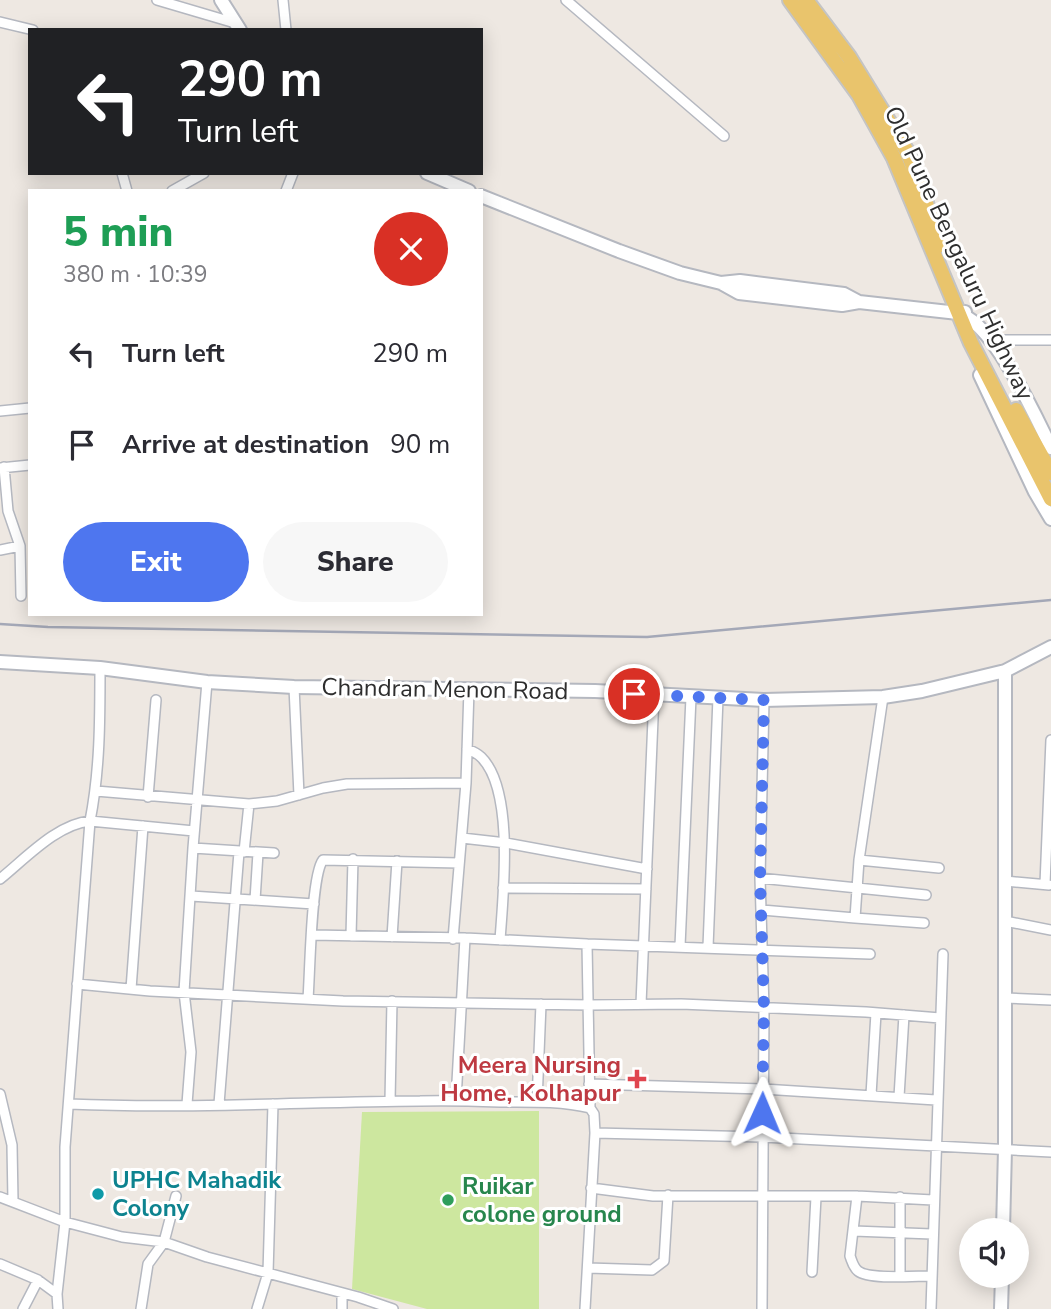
<!DOCTYPE html>
<meta charset="utf-8">
<style>
:root{--surface:#fff;--page:#f7f7f7;--text:#2b2b33;--muted:#7c7c81;--accent:#4e76ef}
body{margin:0;font-family:"Nunito Sans",sans-serif;background:var(--page);color:var(--text);height:100vh;display:flex;flex-direction:column;font-size:26px;white-space:nowrap}
*{box-sizing:border-box;margin:0}
p{font-size:23px;color:var(--muted)}
.icon{flex:none;width:38px;height:38px;fill:none;stroke:currentColor;stroke-width:2;stroke-linecap:round;stroke-linejoin:round}
.map{position:relative;flex:1;overflow:hidden}
.side{position:absolute;left:28px;top:189px;width:455px;height:427px;display:flex;flex-direction:column;background:var(--surface);border-radius:0px;box-shadow:0 4px 18px #0003}
.side>*{flex:none}
.banner{position:absolute;left:28px;top:28px;width:455px;height:147px;border-radius:0px;box-shadow:0 4px 18px #0003;background:#202124;color:#fff;overflow:hidden}
.buttons{position:absolute;left:959px;top:1218px;display:grid;gap:14px}
.buttons a{display:grid;place-items:center;width:70px;height:70px;border-radius:50%;background:var(--surface);box-shadow:0 4px 18px #0003;font-size:35px}
.pin{position:absolute;display:grid;place-items:center;width:60px;height:60px;color:#fff;margin:-30px;border:4px solid #fff;border-radius:50%;box-shadow:0 2px 7px #0007}
.me{position:absolute;width:77px;margin:-38px;rotate:1deg;stroke-linejoin:round;filter:drop-shadow(0 0 5px #0008)}
.turn{display:flex;align-items:center;gap:24px;height:147px;padding:0 35px;font-size:32px}
.turn .icon{width:91px;height:91px;stroke-width:2.5}
.turn b{display:block;font-size:49px;line-height:60px}
.round{display:grid;place-items:center;flex:none;width:74px;height:74px;border-radius:37px;background:var(--page)}
.summary{display:flex;align-items:center;justify-content:space-between;height:119px;padding:0 35px}
h1{font-size:42px;font-weight:800;line-height:52px;color:#1e9e55}
.cta{display:flex;gap:14px;margin-top:auto;padding:14px 35px}
.cta a{flex:1;height:80px;border-radius:42px;background:var(--accent);color:#fff;font-size:28px;font-weight:800;line-height:80px;text-align:center}
.cta a+a{background:var(--page);color:var(--text)}
ul{padding:0;list-style:none}
li{display:flex;align-items:center;gap:21px;height:91px;padding:0 35px}
li div{flex:1}
li b{display:block;font-size:26px}
li em{font-style:normal}
.map>svg:first-child{display:block}
.pitch{fill:#cde79f}
.lines{fill:none;stroke-linecap:round;stroke-linejoin:round}
.street-casing{stroke:#b5b8c0;stroke-width:12}
.secondary-casing{stroke:#b5b8c0;stroke-width:16}
.primary-casing{stroke:#c4c4c4;stroke-width:18}
.street{stroke:#fff;stroke-width:9}
.secondary{stroke:#fff;stroke-width:12}
.primary{stroke:#e9c46c;stroke-width:14}
.rail{stroke:#a4a8b7;stroke-width:2.5}
.route{stroke:#4e76ef;stroke-width:12;stroke-dasharray:0 21.6}
.health-dot{fill:#e0444e;stroke:#fff;stroke-width:2.5}
.culture-dot{fill:#0f9aa8;stroke:#fff;stroke-width:2.5}
.leisure-dot{fill:#2e9e5b;stroke:#fff;stroke-width:2.5}
.labels{text-anchor:middle;stroke-width:6;stroke-linejoin:round;paint-order:stroke}
.street-label{font-size:24px;fill:#2e2e2e;stroke:#fff}
.health-label{font-size:24px;font-weight:bold;fill:#be3a42;stroke:#fff;text-anchor:end}
.culture-label{font-size:24px;font-weight:bold;fill:#0d838f;stroke:#fff;text-anchor:start}
.leisure-label{font-size:24px;font-weight:bold;fill:#27864d;stroke:#fff;text-anchor:start}
</style>
<div class="map">
<svg width="1051" height="1309" viewBox="0 0 1051 1309">
<rect width="100%" height="100%" fill="#eee8e2"/>
<path class="pitch" d="M 539,1111 L 539,1309 L 427,1309 L 352,1289 L 362,1112 Z"/>
<g class="lines">
<defs>
<path id="street" d="M 157,0 L 235,23
M 283,0 L 286,30
M 566,0 L 724,136
M 0,22 L 33,30
M 122,173 L 127,191
M 172,191 L 204,173
M 286,191 L 293,173
M 989,340 L 1051,340
M 0,411 L 30,408
M 4,467 L 8,511 L 20,546 L 21,596
M 0,468 L 30,465
M 0,550 L 20,546
M 294,687 L 299,795
M 467,749 C 472,751 478,754 481,757 C 515,790 503,896 500,940
M 96,791 L 249,804 L 277,801 L 323,788 L 347,784 L 466,783
M 148,797 L 156,700
M 462,838 L 506,843 L 647,869
M 193,848 L 274,853
M 244,852 L 249,804
M 859,860 L 939,868
M 760,878 L 926,895
M 0,879 C 25,859 57,824 90,821 L 194,831
M 1005,881 L 1049,885
M 1045,884 L 1051,740
M 503,888 L 646,889
M 191,896 L 314,904
M 255,900 L 258,853
M 762,910 L 855,918 L 859,860 L 883,697
M 855,918 L 924,923
M 1005,921 L 1051,930
M 313,935 L 465,938 L 587,944
M 351,936 L 353,859
M 392,937 L 397,861
M 453,939 L 466,783 L 469,689
M 680,946 L 691,697
M 708,947 L 718,698
M 77,984 L 150,991 L 343,1001 L 590,1005 L 681,1004 L 866,1012 L 940,1018
M 131,989 L 143,826
M 1005,998 L 1051,1000
M 308,999 C 310,974 311,875 323,860 L 459,863
M 641,1004 L 654,695
M 589,1084 L 763,1089 L 936,1100
M 0,1094 L 12,1145 L 13,1201
M 871,1095 L 876,1013
M 899,1097 L 904,1015
M 456,1100 L 465,938
M 390,1101 L 392,1001
M 537,1102 L 541,1004
M 69,1104 C 186,1109 303,1102 420,1101 C 447,1100 474,1101 500,1102 C 530,1102 561,1101 590,1108 L 594,1114 L 595,1133 L 585,1309
M 187,1104 L 191,1052 L 184,992 L 193,848 L 207,682
M 219,1104 L 239,852
M 590,1108 L 587,944 L 870,954
M 595,1133 L 762,1137 L 1051,1152
M 591,1188 L 653,1196 L 857,1196 L 933,1200
M 857,1196 L 850,1256 C 852,1261 853,1267 858,1271 C 869,1280 915,1276 931,1276
M 0,1197 L 65,1222 L 122,1237 L 164,1242 L 207,1257 L 358,1297 L 393,1309
M 854,1231 L 932,1234
M 0,1264 L 38,1280 L 57,1294
M 588,1268 L 652,1270 L 664,1261 L 668,1195
M 812,1272 L 816,1197
M 900,1276 L 900,1197
M 23,1309 L 38,1280
M 58,1309 L 57,1294 L 65,1222 L 65,1147 L 90,821 C 100,770 100,720 100,668
M 141,1309 L 148,1264 L 164,1242 L 176,1196
M 257,1309 L 268,1273 L 273,1104
M 342,1309 L 342,1293
M 762,1309 L 764,1009 L 760,878 L 764,700
M 931,1309 L 943,954"/>
<path id="secondary" d="M 221,0 L 240,30
M 427,173 L 469,191
M 481,196 L 619,251 L 680,273 L 721,283 L 739,293 L 842,305 L 859,302 L 958,313 L 965,312
M 721,283 L 740,281 L 844,294 L 859,302
M 968,318 C 997,335 1036,416 1051,448
M 980,375 L 1035,492 L 1051,519
M 0,662 L 100,668 L 207,682 L 294,687 L 595,691 L 764,700 L 883,697 L 922,691 L 1005,671 L 1051,647
M 1003,1230 L 1005,1149 L 1005,671
M 1001,1309 L 1002,1276"/>
<path id="primary" d="M 790,0 L 859,95 L 894,158 L 971,343 L 1051,499
M 806,0 L 849,57 L 908,153 L 941,245
M 1016,410 L 1051,473"/>
</defs>
<use href="#street" class="street-casing"/>
<use href="#secondary" class="secondary-casing"/>
<use href="#primary" class="primary-casing"/>
<use href="#street" class="street"/>
<use href="#secondary" class="secondary"/>
<use href="#primary" class="primary"/>
<path class="rail" d="M 0,624 L 48,627 L 647,637 L 1051,600"/>
</g>
<g class="lines">
<path class="route" d="M 634,694 L 764,700 L 760,878 L 764,1009 L 762,1113"/>
</g>
<path class="health-dot" d="M633.5 1068.5h7v7h7v7h-7v7h-7v-7h-7v-7h7z"/>
<circle class="culture-dot" cx="98" cy="1194" r="7"/>
<circle class="leisure-dot" cx="448" cy="1200" r="7"/>
<g class="labels">
<g class="street-label">
<text transform="translate(959 253) rotate(65)" y="8">Old Pune Bengaluru Highway</text>
<text transform="translate(445 689) rotate(1)" y="8">Chandran Menon Road</text>
</g>
<g class="health-label">
<text x="621" y="1073">Meera Nursing<tspan x="621" dy="28">Home, Kolhapur</tspan></text>
</g>
<g class="culture-label">
<text x="112" y="1188">UPHC Mahadik<tspan x="112" dy="28">Colony</tspan></text>
</g>
<g class="leisure-label">
<text x="462" y="1194">Ruikar<tspan x="462" dy="28">colone ground</tspan></text>
</g>
</g>
</svg>
<div class="buttons">
<a><svg class="icon" aria-label="sound" viewBox="0 0 24 24"><path d="M4 9h4l5-4v14l-5-4H4zM17 9q2 3 0 6"/></svg></a>
</div>
<div class="pin" style="left:634px;top:694px;background:#d93025"><svg class="icon" aria-label="arrive" viewBox="0 0 24 24"><path d="M6 21V4h12l-3 4 3 4H6"/></svg></div>
<svg class="me" style="left:762px;top:1113px" viewBox="-20 -20 40 40"><path d="M0-17L14 15 0 8-14 15z" fill="#4e76ef" stroke="#fff" stroke-width="4"/></svg>
<div class="banner">
<div class="turn"><svg class="icon" aria-label="left" viewBox="0 0 24 24"><path d="M17 20v-9H6M10 6l-5 5 5 5"/></svg><div><b>290 m</b>Turn left</div></div>
</div>
<section class="side">
<div class="summary"><div><h1>5 min</h1><p>380 m · 10:39</p></div><a class="round" style="background:#d93025;color:#fff"><svg class="icon" aria-label="close" viewBox="0 0 24 24"><path d="M6 6l12 12M18 6L6 18"/></svg></a></div>
<ul>
<li><svg class="icon" aria-label="left" viewBox="0 0 24 24"><path d="M17 20v-9H6M10 6l-5 5 5 5"/></svg><div><b>Turn left</b></div><em>290 m</em></li>
<li><svg class="icon" aria-label="arrive" viewBox="0 0 24 24"><path d="M6 21V4h12l-3 4 3 4H6"/></svg><div><b>Arrive at destination</b></div><em>90 m</em></li>
</ul>
<div class="cta"><a>Exit</a><a>Share</a></div>
</section>
</div>
